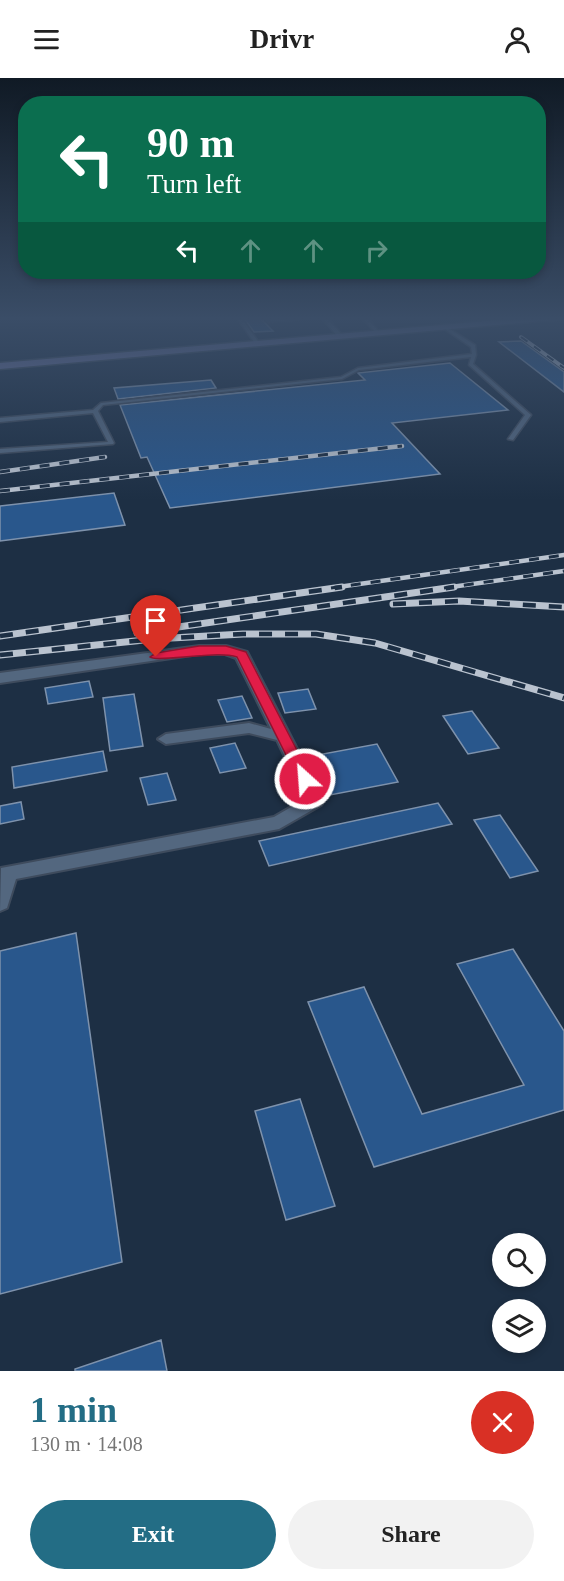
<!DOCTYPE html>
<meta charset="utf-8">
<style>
:root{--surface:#fff;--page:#f2f2f2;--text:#222;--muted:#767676;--accent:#236d85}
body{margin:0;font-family:"Times New Roman",serif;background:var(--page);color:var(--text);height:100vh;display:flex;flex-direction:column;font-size:22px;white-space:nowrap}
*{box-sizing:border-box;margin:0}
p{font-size:20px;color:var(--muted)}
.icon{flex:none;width:33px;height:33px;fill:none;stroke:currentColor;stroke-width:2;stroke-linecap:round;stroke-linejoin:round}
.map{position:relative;height:1293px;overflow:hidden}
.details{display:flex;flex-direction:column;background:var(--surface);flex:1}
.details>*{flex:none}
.hud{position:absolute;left:18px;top:18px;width:528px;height:183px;border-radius:24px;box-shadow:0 3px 9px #0003;background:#0b6e4f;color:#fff;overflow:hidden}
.tools{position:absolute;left:492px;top:1155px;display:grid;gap:12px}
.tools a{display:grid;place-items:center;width:54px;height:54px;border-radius:50%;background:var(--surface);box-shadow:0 3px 9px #0003;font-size:30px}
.pin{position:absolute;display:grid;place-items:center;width:51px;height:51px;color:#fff;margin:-62px -26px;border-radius:50% 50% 50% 0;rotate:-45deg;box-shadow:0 0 6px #0007}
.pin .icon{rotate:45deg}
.me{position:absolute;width:66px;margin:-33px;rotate:334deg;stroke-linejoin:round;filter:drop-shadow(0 0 4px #0008)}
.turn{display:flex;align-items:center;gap:21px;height:126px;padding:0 30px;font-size:27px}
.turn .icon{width:78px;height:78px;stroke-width:2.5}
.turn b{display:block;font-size:42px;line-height:51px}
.lanes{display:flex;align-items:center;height:57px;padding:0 30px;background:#0003;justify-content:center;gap:30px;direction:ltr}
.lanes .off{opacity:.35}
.round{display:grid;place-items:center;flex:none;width:63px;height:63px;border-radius:32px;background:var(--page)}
.headline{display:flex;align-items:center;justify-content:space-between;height:102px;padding:0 30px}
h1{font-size:36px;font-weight:600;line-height:45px;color:var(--accent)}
.button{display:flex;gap:12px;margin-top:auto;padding:12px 30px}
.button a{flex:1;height:69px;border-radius:36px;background:var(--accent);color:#fff;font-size:24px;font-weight:600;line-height:69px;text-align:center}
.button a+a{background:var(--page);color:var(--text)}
header{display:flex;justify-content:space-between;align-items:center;height:78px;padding:0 30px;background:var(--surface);font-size:27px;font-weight:600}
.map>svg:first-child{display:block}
.building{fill:#29578c;stroke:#7e92ac;stroke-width:1.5}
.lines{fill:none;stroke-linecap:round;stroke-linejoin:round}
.lane-casing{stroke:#3e4b5d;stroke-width:3}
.street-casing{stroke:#3e4b5d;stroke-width:4}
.secondary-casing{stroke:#3e4b5d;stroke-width:3}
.lane{fill:#53677f;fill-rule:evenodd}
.street{fill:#53677f;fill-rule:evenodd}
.secondary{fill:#6f74a2;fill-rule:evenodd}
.rail-far2-casing{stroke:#bac3cf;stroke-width:4}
.rail-far1-casing{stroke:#bac3cf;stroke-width:4.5}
.rail-casing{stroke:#bac3cf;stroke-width:7}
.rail-far2{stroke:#1d2f44;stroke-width:2;stroke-dasharray:8;stroke-linecap:butt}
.rail-far1{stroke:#1d2f44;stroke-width:3;stroke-dasharray:10;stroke-linecap:butt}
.rail{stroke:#1d2f44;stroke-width:4.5;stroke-dasharray:13;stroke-linecap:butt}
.route{fill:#e11d48;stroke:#92132f;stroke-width:1.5}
</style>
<header><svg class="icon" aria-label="menu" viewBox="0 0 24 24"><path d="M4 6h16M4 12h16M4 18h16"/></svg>Drivr<svg class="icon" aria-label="person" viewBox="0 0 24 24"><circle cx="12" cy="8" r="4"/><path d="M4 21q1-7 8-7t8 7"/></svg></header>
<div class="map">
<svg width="564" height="1293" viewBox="0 0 564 1293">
<rect width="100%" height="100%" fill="#1d2f44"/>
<path class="building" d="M 244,240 L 260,240 L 273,253 L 254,254 Z
M 521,263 L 564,294 L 564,314 L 499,264 Z
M 450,285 L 508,332 L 392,345 L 440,396 L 170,430 L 147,379 L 141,380 L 120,327 L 365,302 L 358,295 Z
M 211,302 L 216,310 L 118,321 L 114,310 Z
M 114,415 L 125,447 L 0,463 L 0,428 Z
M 89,603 L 93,619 L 48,626 L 45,610 Z
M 308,611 L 316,631 L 285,635 L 278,615 Z
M 134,616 L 143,668 L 110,673 L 103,620 Z
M 242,618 L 252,640 L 227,644 L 218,622 Z
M 472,633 L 499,670 L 468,676 L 443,638 Z
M 235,665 L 246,690 L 220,695 L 210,670 Z
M 377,666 L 398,704 L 330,717 L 312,678 Z
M 103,673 L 107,693 L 14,710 L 12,689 Z
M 167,695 L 176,722 L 148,727 L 140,700 Z
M 21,724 L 24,741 L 0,746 L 0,728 Z
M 438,725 L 452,746 L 269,788 L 259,763 Z
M 500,737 L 538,793 L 510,800 L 474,742 Z
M 76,855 L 122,1184 L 0,1216 L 0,873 Z
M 513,871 L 564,953 L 564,1032 L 374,1089 L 308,924 L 364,909 L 422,1036 L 524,1007 L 457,886 Z
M 300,1021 L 335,1128 L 286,1142 L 255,1033 Z
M 161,1262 L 167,1293 L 75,1293 L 75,1291 Z"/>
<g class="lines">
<defs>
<path id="lane" d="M 237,240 L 241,240 L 260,266 L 260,267 L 256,267 Z
M 287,240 L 313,240 L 269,244 L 267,243 Z
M 322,240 L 327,240 L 343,258 L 343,260 L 339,260 Z
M 362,240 L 367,240 L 379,254 L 379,256 L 377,256 Z
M 446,250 L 448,250 L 475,267 L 476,277 L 473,286 L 531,337 L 513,362 L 508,361 L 525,337 L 469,287 L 471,279 L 359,292 L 342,301 L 103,327 L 98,333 L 114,365 L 113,366 L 0,375 L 0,371 L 108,364 L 93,335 L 0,344 L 0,340 L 93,332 L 101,325 L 341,299 L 358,290 L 472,276 L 471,269 L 446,252 Z"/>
<path id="street" d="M 199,568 L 226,568 L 247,574 L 324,723 L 321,727 L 279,751 L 16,801 L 7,830 L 0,833 L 1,790 L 274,739 L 305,721 L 277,662 L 249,655 L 166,666 L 158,661 L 166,656 L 249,645 L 271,651 L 236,580 L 225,576 L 199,576 L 0,605 L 0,595 Z"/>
<path id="secondary" d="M 523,240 L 564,241 L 0,291 L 0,285 Z"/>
</defs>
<use href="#lane" class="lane-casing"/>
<use href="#street" class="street-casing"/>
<use href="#secondary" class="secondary-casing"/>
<use href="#lane" class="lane"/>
<use href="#street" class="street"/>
<use href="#secondary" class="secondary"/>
<defs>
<path id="rail-far2" d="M 521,259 L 564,290"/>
<path id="rail-far1" d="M 0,394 L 105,379
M 0,413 L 402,368
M 331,510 L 564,477
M 444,510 L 564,493"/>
<path id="rail" d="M 393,526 L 459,523 L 564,529
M 137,555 L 454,509
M 0,558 L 342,509
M 0,577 L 154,561 L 243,556 L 316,556 L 375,565 L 564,620"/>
</defs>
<use href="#rail-far2" class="rail-far2-casing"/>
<use href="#rail-far1" class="rail-far1-casing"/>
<use href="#rail" class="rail-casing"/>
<use href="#rail-far2" class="rail-far2"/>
<use href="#rail-far1" class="rail-far1"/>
<use href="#rail" class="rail"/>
</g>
<linearGradient id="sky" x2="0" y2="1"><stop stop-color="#101a25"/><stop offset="0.57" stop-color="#3a4d67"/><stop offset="1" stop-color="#3a4d67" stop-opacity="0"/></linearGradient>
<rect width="564" height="422" fill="url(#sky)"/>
<path class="route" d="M 199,568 L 226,568 L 246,574 L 312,701 L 310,705 L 300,705 L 237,579 C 215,572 157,585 150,579 L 156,575 Z"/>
</svg>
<div class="tools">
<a><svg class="icon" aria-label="search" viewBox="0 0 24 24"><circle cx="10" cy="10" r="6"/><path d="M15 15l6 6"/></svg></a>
<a><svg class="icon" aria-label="layers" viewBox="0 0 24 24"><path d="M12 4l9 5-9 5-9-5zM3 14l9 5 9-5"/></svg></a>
</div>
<div class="pin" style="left:156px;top:579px;background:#d93025"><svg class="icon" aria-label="arrive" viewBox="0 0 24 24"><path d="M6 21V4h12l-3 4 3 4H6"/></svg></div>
<svg class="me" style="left:305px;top:701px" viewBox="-20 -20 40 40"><circle r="17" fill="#e11d48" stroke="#fff" stroke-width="3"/><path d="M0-11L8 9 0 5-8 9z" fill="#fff"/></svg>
<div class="hud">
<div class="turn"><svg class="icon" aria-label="left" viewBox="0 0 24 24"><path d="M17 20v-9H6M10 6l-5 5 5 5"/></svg><div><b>90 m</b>Turn left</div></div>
<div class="lanes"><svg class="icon" aria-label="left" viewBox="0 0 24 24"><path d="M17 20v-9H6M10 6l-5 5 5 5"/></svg><svg class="icon off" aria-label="ahead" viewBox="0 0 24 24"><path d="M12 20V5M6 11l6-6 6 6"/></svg><svg class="icon off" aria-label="ahead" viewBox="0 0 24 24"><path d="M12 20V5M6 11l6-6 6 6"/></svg><svg class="icon off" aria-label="right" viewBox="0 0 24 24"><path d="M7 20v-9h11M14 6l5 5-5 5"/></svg></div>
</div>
</div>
<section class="details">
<div class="headline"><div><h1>1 min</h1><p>130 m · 14:08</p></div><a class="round" style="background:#d93025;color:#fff"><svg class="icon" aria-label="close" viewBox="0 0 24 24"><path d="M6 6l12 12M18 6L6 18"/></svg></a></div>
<div class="button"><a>Exit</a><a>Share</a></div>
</section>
